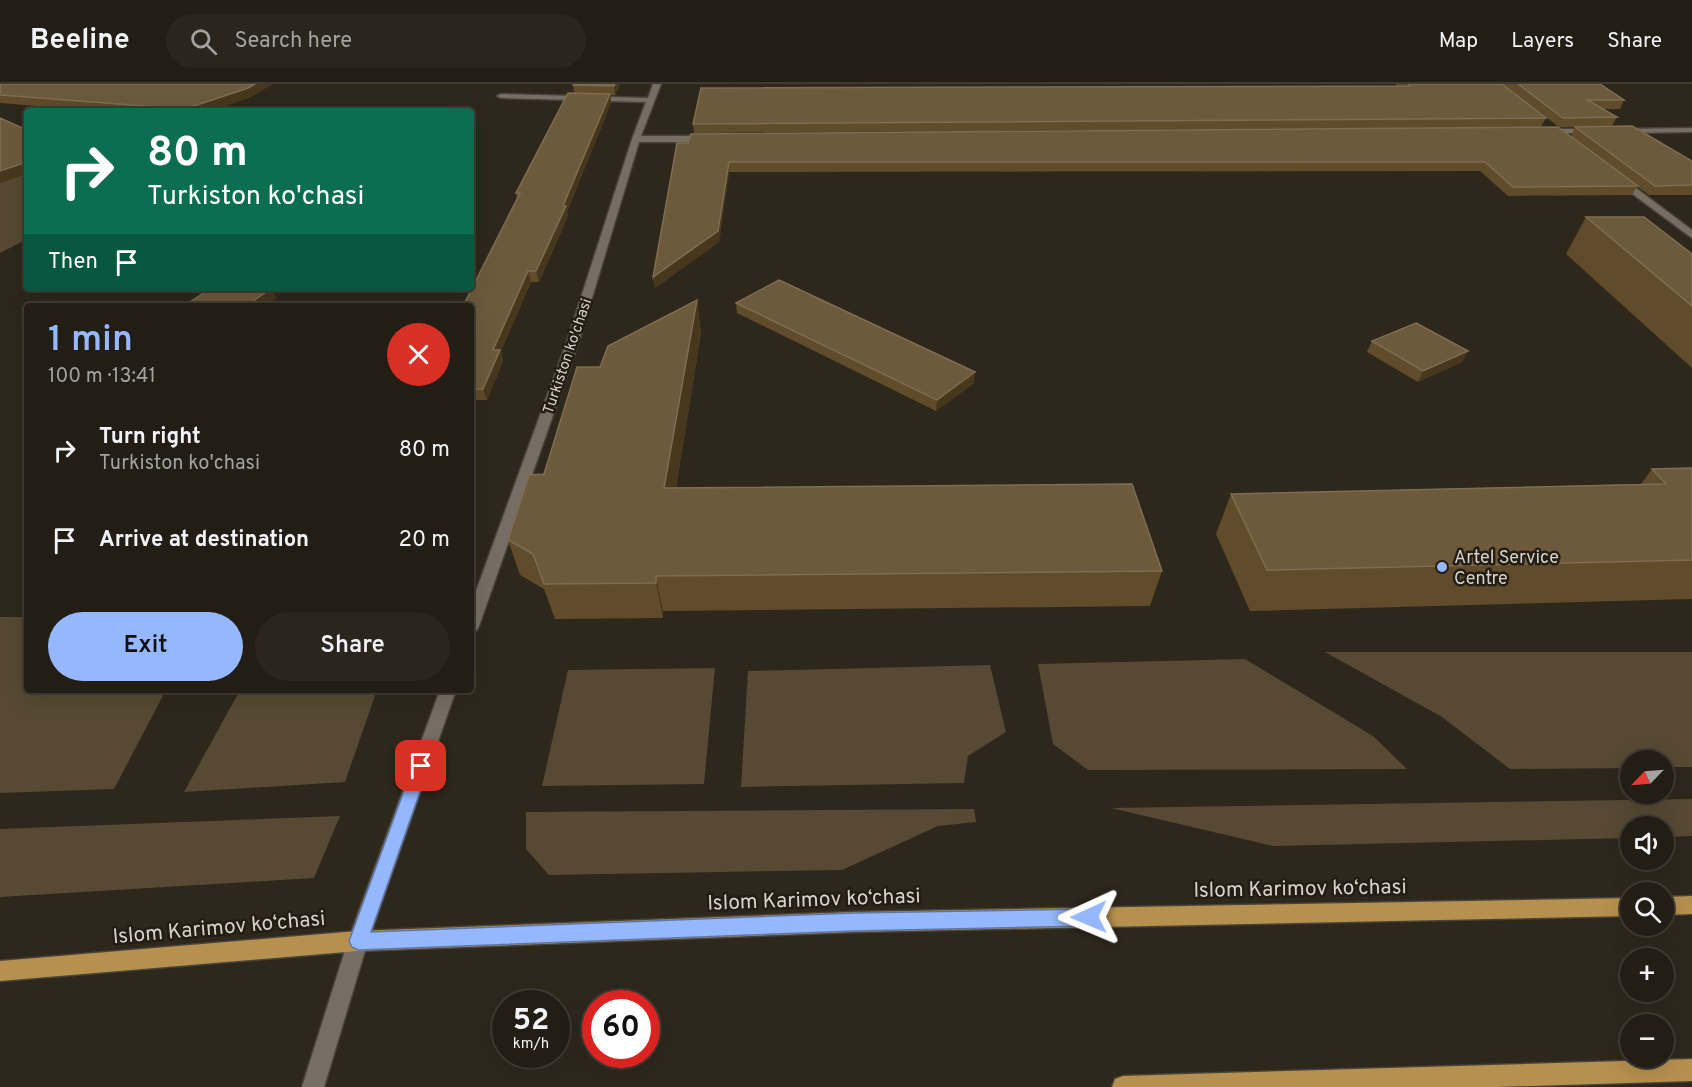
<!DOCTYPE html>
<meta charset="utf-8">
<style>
:root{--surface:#221d15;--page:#2a261e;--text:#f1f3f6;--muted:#a2a2a0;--line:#3f3b34;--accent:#94b7fd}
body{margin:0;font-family:Overpass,sans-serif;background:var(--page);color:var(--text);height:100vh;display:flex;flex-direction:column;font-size:22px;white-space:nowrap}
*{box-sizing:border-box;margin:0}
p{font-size:20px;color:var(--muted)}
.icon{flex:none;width:33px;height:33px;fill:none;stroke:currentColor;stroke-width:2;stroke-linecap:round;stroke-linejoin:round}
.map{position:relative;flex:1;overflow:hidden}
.sheet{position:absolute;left:24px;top:219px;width:450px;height:390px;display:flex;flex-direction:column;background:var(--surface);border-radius:6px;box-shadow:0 6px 24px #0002,0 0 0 2px var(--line)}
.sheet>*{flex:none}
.top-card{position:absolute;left:24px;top:24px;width:450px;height:183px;border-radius:6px;box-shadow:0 6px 24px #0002,0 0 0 2px var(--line);background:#0b6e4f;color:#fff;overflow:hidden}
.needle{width:39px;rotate:245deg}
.fabs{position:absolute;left:1620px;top:666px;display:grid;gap:12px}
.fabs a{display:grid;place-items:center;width:54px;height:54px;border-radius:50%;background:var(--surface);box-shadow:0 6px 24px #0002,0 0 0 2px var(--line);font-size:30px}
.speed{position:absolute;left:492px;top:906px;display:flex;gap:12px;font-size:30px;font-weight:700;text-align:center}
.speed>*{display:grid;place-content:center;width:78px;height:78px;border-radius:50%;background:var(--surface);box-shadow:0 6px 24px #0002,0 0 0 2px var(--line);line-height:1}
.speed small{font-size:15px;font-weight:400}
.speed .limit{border:9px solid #d22;background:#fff;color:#111}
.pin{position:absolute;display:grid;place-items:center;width:51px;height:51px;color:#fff;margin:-26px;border-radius:12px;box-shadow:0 3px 9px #0006}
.me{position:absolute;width:66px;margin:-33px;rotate:269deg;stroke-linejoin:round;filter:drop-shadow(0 0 4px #0008)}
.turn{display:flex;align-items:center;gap:21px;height:126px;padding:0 24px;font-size:27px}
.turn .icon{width:78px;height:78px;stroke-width:2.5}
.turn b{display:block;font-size:42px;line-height:51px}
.then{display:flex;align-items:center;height:57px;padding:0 24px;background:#0003;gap:12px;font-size:22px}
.round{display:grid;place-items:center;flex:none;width:63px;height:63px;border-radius:32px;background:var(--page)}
.overview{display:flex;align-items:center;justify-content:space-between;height:102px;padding:0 24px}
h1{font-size:36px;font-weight:600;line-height:45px;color:var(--accent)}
.primary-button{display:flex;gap:12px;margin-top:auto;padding:12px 24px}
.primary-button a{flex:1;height:69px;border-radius:36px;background:var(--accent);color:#111;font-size:24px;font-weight:600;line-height:69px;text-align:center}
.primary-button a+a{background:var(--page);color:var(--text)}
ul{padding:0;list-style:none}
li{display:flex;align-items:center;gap:18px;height:90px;padding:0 24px}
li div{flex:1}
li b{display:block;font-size:22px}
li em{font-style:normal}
header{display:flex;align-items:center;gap:36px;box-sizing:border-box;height:84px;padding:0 30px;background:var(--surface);border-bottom:2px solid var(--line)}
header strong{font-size:28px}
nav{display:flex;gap:33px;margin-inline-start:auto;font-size:21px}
.search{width:420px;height:54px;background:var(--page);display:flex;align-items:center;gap:15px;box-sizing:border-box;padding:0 21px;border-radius:33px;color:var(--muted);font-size:22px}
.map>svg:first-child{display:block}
.green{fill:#574933}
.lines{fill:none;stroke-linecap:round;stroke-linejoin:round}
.minor-casing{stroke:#484339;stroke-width:3}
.major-casing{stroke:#484339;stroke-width:3}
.minor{fill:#766e62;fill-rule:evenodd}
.major{fill:#b6904e;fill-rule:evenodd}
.wall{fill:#604b2a}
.shaded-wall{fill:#47371d}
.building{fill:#6d5a3c;stroke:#7d6d52;stroke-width:1.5}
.route{fill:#94b7fd;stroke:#6077a4;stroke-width:1.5}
.poi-dot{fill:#94b7fd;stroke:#241d13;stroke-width:2}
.labels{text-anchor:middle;stroke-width:5;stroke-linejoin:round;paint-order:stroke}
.far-street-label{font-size:15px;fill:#d7d3cc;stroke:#241d13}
.poi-label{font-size:18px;fill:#d7d3cc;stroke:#241d13;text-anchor:start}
.near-street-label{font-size:21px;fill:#d7d3cc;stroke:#241d13}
</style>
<header>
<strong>Beeline</strong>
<div class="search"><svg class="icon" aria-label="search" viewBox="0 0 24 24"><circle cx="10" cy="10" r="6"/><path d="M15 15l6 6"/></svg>Search here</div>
<nav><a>Map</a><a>Layers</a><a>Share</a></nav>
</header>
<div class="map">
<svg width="1692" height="1003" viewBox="0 0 1692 1003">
<rect width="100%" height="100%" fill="#2e271c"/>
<path class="green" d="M 0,44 L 27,49 L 27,155 L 0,169 Z
M 0,533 L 27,533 L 27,606 L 166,606 L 114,705 L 0,709 Z
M 1325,568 L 1692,568 L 1692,683 L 1664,683 L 1664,676 L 1630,676 L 1630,684 L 1510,685 L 1442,633 Z
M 1245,575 L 1373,652 L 1407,685 L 1088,686 L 1053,660 L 1038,580 Z
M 990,581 L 1006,648 L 968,672 L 964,699 L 741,703 L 748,587 Z
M 715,584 L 704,700 L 542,702 L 568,586 Z
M 240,606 L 377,606 L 345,698 L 184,708 Z
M 1692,715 L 1692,752 L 1664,753 L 1664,742 L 1630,742 L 1630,754 L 1273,762 L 1111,724 Z
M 974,725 L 976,738 L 938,742 L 842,786 L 549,791 L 526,765 L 526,728 Z
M 340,732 L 314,794 L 0,813 L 0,745 Z"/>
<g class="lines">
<defs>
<path id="minor" d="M 653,0 L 661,0 L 641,52 L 708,52 L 712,55 L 708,58 L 639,58 L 579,257 L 479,542 L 477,546 L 471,548 L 471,521 L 567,257 L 632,55 L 646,18 L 501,14 L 497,12 L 501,10 L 648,14 Z
M 1692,44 L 1692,48 L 1620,49 L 1616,47 L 1620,45 Z
M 1542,45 L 1593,45 L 1597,47 L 1593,49 L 1545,49 L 1541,47 Z
M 1615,93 L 1621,93 L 1692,146 L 1692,154 L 1615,97 Z
M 440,606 L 456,606 L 368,857 L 324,1003 L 302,1003 L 348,857 Z"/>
<path id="major" d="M 1692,812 L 1692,830 L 1664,831 L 1664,813 Z
M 1630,814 L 1630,832 L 854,848 L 358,867 L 0,897 L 0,877 L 358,847 L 854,828 Z
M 1692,975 L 1692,997 L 1496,1003 L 1112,1003 L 1115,995 L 1123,992 Z"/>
</defs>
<use href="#minor" class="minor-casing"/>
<use href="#major" class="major-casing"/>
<use href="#minor" class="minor"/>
<use href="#major" class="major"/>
</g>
<path class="wall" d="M 0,0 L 251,13 L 210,27 L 98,27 L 0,19 Z
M 573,0 L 620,0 L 615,11 L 610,11 L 611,19 L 567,128 L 568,132 L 539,198 L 531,198 L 501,267 L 503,277 L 487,316 L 471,316 L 471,222 L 465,218 L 517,115 L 516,109 L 574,9 Z
M 1395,0 L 1502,0 L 1546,34 L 1541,43 L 694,49 L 693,40 L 1397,2 Z
M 1503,0 L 1600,0 L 1624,16 L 1620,25 L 1602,25 L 1617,33 L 1612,42 L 1559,43 Z
M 1575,43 L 1692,77 L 1692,111 L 1649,111 L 1637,102 L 1632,111 L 1508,112 L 1480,87 L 729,88 L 719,158 L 655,204 L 653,193 L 677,59 L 1571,52 Z
M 1586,133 L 1692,170 L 1692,284 L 1566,170 Z
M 697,216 L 701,249 L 676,404 L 1162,487 L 1150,522 L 663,527 L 663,534 L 555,535 L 544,505 L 520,491 L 508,456 L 544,390 L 600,283 Z
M 736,219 L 974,299 L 936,327 L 737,229 Z
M 1372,257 L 1462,278 L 1418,298 L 1367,268 Z
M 1692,384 L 1692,515 L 1250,527 L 1216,450 L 1231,410 L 1641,400 L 1652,385 Z"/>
<path class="shaded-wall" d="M 255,0 L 273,0 L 251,13 L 210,27 L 185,27 L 185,25 Z
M 615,0 L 620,0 L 615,11 L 614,2 Z
M 610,10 L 611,19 L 567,128 L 568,132 L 539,198 L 536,187 Z
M 27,78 L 27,90 L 0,99 L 0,87 Z
M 729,78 L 729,88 L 719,158 L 655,204 L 653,193 Z
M 528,187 L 531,198 L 501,267 L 503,277 L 487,316 L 483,305 L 493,266 Z
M 272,204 L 277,214 L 266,222 L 246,222 Z
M 697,216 L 701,249 L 670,439 L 664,404 Z
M 1468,267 L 1462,278 L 1418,298 L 1423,287 Z
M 975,288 L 974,299 L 936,327 L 937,316 Z
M 656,492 L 663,527 L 663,534 L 656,499 Z"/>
<path class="building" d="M 0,0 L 255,0 L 248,4 L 185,25 L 0,11 Z
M 573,0 L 615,0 L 614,2 L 573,1 Z
M 1408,0 L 1502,0 L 1546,34 L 693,40 L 701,4 L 1410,2 Z
M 1518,0 L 1600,0 L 1624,16 L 1587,16 L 1617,33 L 1563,34 Z
M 568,9 L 610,10 L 563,122 L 566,122 L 536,187 L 528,187 L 493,266 L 500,266 L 483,305 L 471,305 L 471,222 L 460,222 L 463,218 L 465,218 L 520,109 L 516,109 Z
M 0,34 L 27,46 L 27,78 L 0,87 Z
M 1632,42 L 1692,77 L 1692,101 L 1655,102 L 1575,43 Z
M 1558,43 L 1638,102 L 1513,103 L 1485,78 L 729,78 L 718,147 L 653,193 L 677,59 L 688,59 L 691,50 Z
M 1586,133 L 1644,133 L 1692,170 L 1692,222 Z
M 779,196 L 975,288 L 937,316 L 736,219 Z
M 211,204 L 272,204 L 246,222 L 184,222 Z
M 697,216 L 664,404 L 1132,400 L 1162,487 L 656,492 L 656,499 L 544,500 L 533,470 L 508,456 L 529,391 L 544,390 L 577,283 L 600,283 L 608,262 Z
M 1416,239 L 1468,267 L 1423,287 L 1372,257 Z
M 1692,384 L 1692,476 L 1267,486 L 1231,410 L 1666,400 L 1652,385 Z"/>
<path class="route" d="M 421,675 L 427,677 L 429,682 L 371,848 L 854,829 L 1089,825 L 1096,827 L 1099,833 L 1096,840 L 1089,842 L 854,847 L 358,866 L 352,863 L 349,857 L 413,682 L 415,677 Z"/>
<circle class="poi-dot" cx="1442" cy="483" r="6"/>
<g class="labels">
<g class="far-street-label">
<text transform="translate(567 272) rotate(-71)" y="5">Turkiston ko'chasi</text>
</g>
<g class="poi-label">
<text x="1454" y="479">Artel Service<tspan x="1454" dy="21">Centre</tspan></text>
</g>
<g class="near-street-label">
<text transform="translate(1300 804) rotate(-1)" y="7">Islom Karimov ko‘chasi</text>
<text transform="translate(814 815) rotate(-2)" y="7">Islom Karimov ko‘chasi</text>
<text transform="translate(219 843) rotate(-5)" y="7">Islom Karimov ko‘chasi</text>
</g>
</g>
</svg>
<div class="fabs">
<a><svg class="needle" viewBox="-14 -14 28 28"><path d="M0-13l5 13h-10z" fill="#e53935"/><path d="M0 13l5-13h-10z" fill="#a2a2a0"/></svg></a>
<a><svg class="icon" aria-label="sound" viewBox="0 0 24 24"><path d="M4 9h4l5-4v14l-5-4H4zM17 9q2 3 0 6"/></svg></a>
<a><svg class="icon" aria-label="search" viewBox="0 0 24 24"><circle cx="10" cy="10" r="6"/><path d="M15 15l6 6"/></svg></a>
<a>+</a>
<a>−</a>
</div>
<div class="speed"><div>52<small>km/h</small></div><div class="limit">60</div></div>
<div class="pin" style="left:421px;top:682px;background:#d93025"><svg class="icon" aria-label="arrive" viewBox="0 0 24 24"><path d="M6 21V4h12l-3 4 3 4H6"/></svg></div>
<svg class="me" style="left:1089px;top:833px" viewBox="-20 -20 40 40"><path d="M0-17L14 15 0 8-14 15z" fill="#94b7fd" stroke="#fff" stroke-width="4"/></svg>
<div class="top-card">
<div class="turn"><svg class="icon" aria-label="right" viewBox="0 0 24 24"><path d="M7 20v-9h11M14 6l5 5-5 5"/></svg><div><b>80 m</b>Turkiston ko'chasi</div></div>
<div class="then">Then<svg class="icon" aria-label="arrive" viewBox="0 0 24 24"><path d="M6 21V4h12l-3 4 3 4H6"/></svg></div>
</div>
<section class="sheet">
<div class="overview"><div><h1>1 min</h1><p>100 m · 13:41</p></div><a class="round" style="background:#d93025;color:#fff"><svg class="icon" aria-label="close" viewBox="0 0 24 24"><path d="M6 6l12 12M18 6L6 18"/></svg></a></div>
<ul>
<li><svg class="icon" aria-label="right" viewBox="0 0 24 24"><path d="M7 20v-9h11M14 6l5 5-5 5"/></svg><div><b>Turn right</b><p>Turkiston ko'chasi</p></div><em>80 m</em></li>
<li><svg class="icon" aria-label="arrive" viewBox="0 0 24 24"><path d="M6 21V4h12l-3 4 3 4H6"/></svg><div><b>Arrive at destination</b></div><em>20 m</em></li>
</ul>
<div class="primary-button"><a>Exit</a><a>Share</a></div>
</section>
</div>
